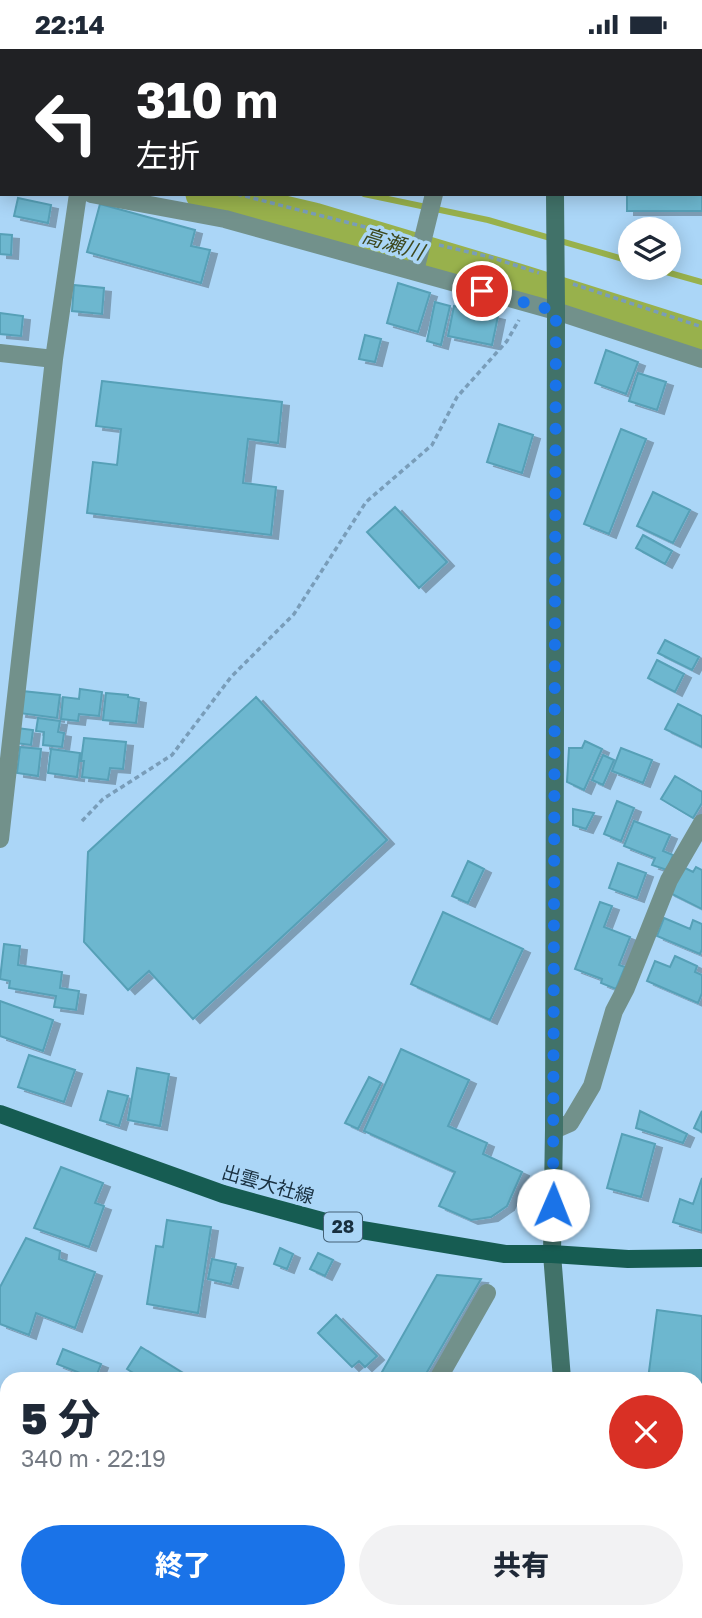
<!DOCTYPE html>
<html lang="ja">
<meta charset="utf-8">
<style>
:root{--surface:#fff;--page:#f2f2f3;--text:#1f2937;--muted:#747a83;--accent:#1a73e8}
body{margin:0;font-family:"Golos Text","Noto Sans JP",sans-serif;background:var(--page);color:var(--text);height:100vh;display:flex;flex-direction:column;font-size:26px;white-space:nowrap}
*{box-sizing:border-box;margin:0}
p{font-size:23px;color:var(--muted)}
.icon{flex:none;width:38px;height:38px;fill:none;stroke:currentColor;stroke-width:2;stroke-linecap:round;stroke-linejoin:round}
.map{position:relative;flex:1;overflow:hidden}
.sheet{position:absolute;left:0px;top:1323px;width:704px;height:247px;display:flex;flex-direction:column;background:var(--surface);border-radius:21px 21px 0 0;box-shadow:0 4px 18px #0003}
.sheet>*{flex:none}
.top-card{position:absolute;left:0px;top:0px;width:704px;height:147px;box-shadow:0 4px 18px #0003;background:#202124;color:#fff;overflow:hidden}
.buttons{position:absolute;left:618px;top:168px;display:grid;gap:14px}
.buttons a{display:grid;place-items:center;width:63px;height:63px;border-radius:50%;background:var(--surface);box-shadow:0 4px 18px #0003;font-size:35px}
.pin{position:absolute;display:grid;place-items:center;width:60px;height:60px;color:#fff;margin:-30px;border:4px solid #fff;border-radius:50%;box-shadow:0 2px 7px #0007}
.me{position:absolute;width:77px;margin:-38px;rotate:1deg;stroke-linejoin:round;filter:drop-shadow(0 0 5px #0008)}
.turn{display:flex;align-items:center;gap:24px;height:147px;padding:0 21px;font-size:32px}
.turn .icon{width:91px;height:91px;stroke-width:2.5}
.turn b{display:block;font-size:49px;line-height:60px}
.round{display:grid;place-items:center;flex:none;width:74px;height:74px;border-radius:37px;background:var(--page)}
.overview{display:flex;align-items:center;justify-content:space-between;height:119px;padding:0 21px}
h1{font-size:42px;font-weight:800;line-height:52px}
.button{display:flex;gap:14px;margin-top:auto;padding:14px 21px}
.button a{flex:1;height:80px;border-radius:42px;background:var(--accent);color:#fff;font-size:28px;font-weight:800;line-height:80px;text-align:center}
.button a+a{background:var(--page);color:var(--text)}
.status{display:flex;justify-content:space-between;align-items:center;height:49px;padding:0 35px;background:var(--surface);direction:ltr}
.status svg{height:19px;fill:currentColor}
.map>svg:first-child{display:block}
.lines{fill:none;stroke-linecap:round;stroke-linejoin:round}
.stream{stroke:#98b14c;stroke-width:6}
.river{stroke:#98b14c;stroke-width:35}
.building{fill:#6db7cf;stroke:#56a0b7;stroke-width:2;filter:url(#shadow)}
.path{stroke:#799db9;stroke-width:3.5;stroke-dasharray:5 3.5;stroke-linecap:butt}
.street{stroke:#72918b;stroke-width:18}
.secondary{stroke:#417269;stroke-width:18}
.primary{stroke:#165c52;stroke-width:18}
.route{stroke:#1a73e8;stroke-width:12;stroke-dasharray:0 21.6}
.labels{text-anchor:middle;stroke-width:7;stroke-linejoin:round;paint-order:stroke}
.shield{fill:#abd6f7;stroke:#446176;stroke-width:2}
.shield-label{font-size:18px;font-weight:bold;fill:#182f3f}
.street-label{font-size:19px;fill:#182f3f;stroke:#abd6f7}
.water-label{font-size:21px;font-style:italic;fill:#3d481e;stroke:#abd6f7}
</style>
<div class="status"><b>22:14</b><svg viewBox="0 0 49 12"><path d="M0 12V9h3v3zM5 12V6h3v6zM10 12V3h3v9zM15 12V0h3v12zM26 1h20v11H26zM47 4h2v5h-2z"/></svg></div>
<div class="map">
<svg width="702" height="1569" viewBox="0 0 702 1569">
<defs>
<filter id="shadow"><feDropShadow dx="7" dy="4" stdDeviation="0" flood-color="#0004"/></filter>
</defs>
<rect width="100%" height="100%" fill="#abd6f7"/>
<g class="lines">
<path class="stream" d="M 0,65 L 2,65
M 364,145 L 488,171 L 630,212
M 652,219 L 702,233"/>
<path class="river" d="M 0,98 L 2,99
M 203,145 L 314,171 L 518,232 L 702,290"/>
</g>
<path class="building" d="M 68,0 L 127,0 L 127,2 L 74,2 Z
M 131,0 L 210,0 L 216,2 L 131,2 Z
M 702,136 L 702,162 L 627,162 L 627,145 L 702,145 Z
M 18,149 L 51,156 L 48,174 L 14,167 Z
M 100,155 L 195,181 L 191,197 L 210,201 L 201,234 L 87,203 Z
M 0,185 L 12,186 L 11,206 L 0,205 Z
M 398,234 L 430,244 L 418,283 L 387,274 Z
M 74,236 L 104,239 L 102,265 L 72,262 Z
M 435,253 L 450,257 L 441,296 L 427,292 Z
M 454,257 L 498,267 L 492,296 L 448,287 Z
M 0,264 L 23,267 L 21,287 L 0,285 Z
M 365,286 L 381,290 L 375,313 L 359,310 Z
M 606,301 L 638,313 L 626,345 L 595,334 Z
M 638,324 L 666,333 L 657,361 L 629,352 Z
M 102,332 L 282,353 L 278,394 L 248,390 L 243,434 L 276,438 L 271,486 L 87,464 L 93,413 L 117,416 L 121,380 L 96,377 Z
M 499,375 L 533,386 L 522,424 L 487,413 Z
M 621,380 L 646,390 L 609,485 L 584,475 Z
M 653,443 L 690,461 L 673,494 L 637,477 Z
M 395,458 L 447,513 L 419,539 L 367,483 Z
M 643,486 L 672,502 L 665,515 L 636,499 Z
M 665,591 L 699,608 L 692,621 L 658,604 Z
M 657,611 L 684,625 L 675,643 L 648,629 Z
M 80,640 L 102,643 L 99,667 L 79,665 L 78,672 L 61,670 L 63,648 L 79,650 Z
M 22,642 L 60,646 L 57,669 L 19,664 Z
M 106,644 L 128,646 L 128,648 L 139,650 L 136,674 L 103,671 Z
M 256,648 L 387,791 L 193,970 L 149,922 L 128,941 L 84,893 L 88,803 Z
M 678,655 L 702,667 L 702,698 L 665,680 Z
M 38,669 L 60,672 L 58,683 L 64,684 L 62,698 L 43,696 L 44,683 L 36,682 Z
M 17,679 L 33,681 L 31,696 L 15,694 Z
M 84,689 L 126,693 L 123,720 L 110,719 L 108,731 L 82,728 L 84,712 L 81,712 Z
M 585,692 L 602,700 L 584,741 L 567,733 L 569,699 L 582,699 Z
M 20,698 L 41,700 L 38,727 L 17,724 Z
M 621,699 L 652,711 L 643,734 L 612,722 Z
M 51,700 L 80,704 L 77,728 L 48,724 Z
M 603,706 L 614,711 L 603,736 L 592,731 Z
M 675,727 L 702,743 L 702,754 L 693,769 L 661,750 Z
M 617,752 L 634,759 L 621,792 L 604,785 Z
M 573,760 L 594,764 L 586,780 L 573,776 Z
M 634,772 L 670,786 L 663,802 L 673,806 L 667,821 L 652,816 L 655,809 L 624,797 Z
M 468,812 L 484,820 L 468,854 L 452,847 Z
M 618,814 L 646,824 L 637,849 L 609,839 Z
M 681,817 L 693,823 L 696,818 L 702,821 L 702,860 L 668,843 Z
M 600,853 L 612,857 L 604,878 L 630,888 L 619,916 L 625,918 L 616,940 L 601,934 L 602,930 L 575,920 Z
M 443,863 L 523,900 L 490,971 L 411,935 Z
M 664,869 L 690,880 L 693,871 L 702,875 L 702,900 L 700,905 L 657,887 Z
M 4,895 L 20,897 L 18,916 L 62,923 L 60,939 L 79,942 L 76,961 L 54,958 L 56,947 L 9,939 L 10,932 L 0,930 Z
M 675,907 L 697,917 L 695,923 L 702,926 L 702,944 L 698,954 L 647,932 L 655,912 L 670,918 Z
M 0,952 L 53,971 L 43,1002 L 0,987 Z
M 401,1000 L 469,1031 L 448,1077 L 487,1094 L 483,1105 L 522,1123 L 507,1157 L 491,1168 L 471,1171 L 439,1157 L 455,1123 L 364,1082 Z
M 29,1006 L 75,1021 L 64,1053 L 18,1038 Z
M 137,1019 L 169,1025 L 160,1077 L 128,1071 Z
M 369,1028 L 381,1034 L 358,1080 L 345,1074 Z
M 108,1042 L 128,1047 L 119,1077 L 100,1071 Z
M 640,1062 L 687,1085 L 683,1094 L 636,1079 Z
M 702,1062 L 702,1083 L 694,1079 Z
M 622,1085 L 655,1095 L 641,1148 L 607,1139 Z
M 61,1118 L 103,1134 L 95,1154 L 104,1157 L 89,1198 L 34,1179 Z
M 702,1129 L 702,1182 L 673,1173 L 680,1150 L 693,1155 Z
M 167,1171 L 211,1178 L 198,1264 L 147,1255 L 156,1197 L 163,1198 Z
M 26,1189 L 60,1202 L 59,1210 L 95,1223 L 75,1279 L 36,1264 L 29,1286 L 0,1275 L 0,1238 Z
M 280,1199 L 293,1205 L 287,1220 L 274,1215 Z
M 318,1204 L 333,1211 L 325,1227 L 310,1220 Z
M 212,1210 L 236,1215 L 231,1235 L 208,1230 Z
M 437,1226 L 481,1230 L 423,1330 L 378,1330 Z
M 657,1261 L 702,1267 L 702,1353 L 696,1352 L 696,1330 L 648,1330 Z
M 336,1266 L 377,1307 L 365,1318 L 359,1312 L 352,1318 L 318,1284 Z
M 141,1298 L 183,1324 L 180,1330 L 143,1330 L 127,1320 Z
M 63,1300 L 101,1315 L 95,1330 L 57,1315 Z
M 0,1397 L 5,1399 L 0,1454 Z
M 696,1471 L 702,1473 L 702,1569 L 642,1569 L 644,1563 L 696,1563 Z"/>
<g class="lines">
<path class="path" d="M 0,90 L 2,91
M 237,145 L 404,188
M 439,196 L 490,208 L 539,224
M 573,235 L 702,278
M 82,772 L 103,750 L 172,706 L 231,628 L 294,565 L 366,453 L 432,396 L 457,348 L 507,292 L 519,271"/>
<path class="street" d="M 323,0 L 330,2
M 532,0 L 537,2
M 14,2 L 15,0
M 471,2 L 471,0
M 0,38 L 2,34
M 0,127 L 2,127
M 91,145 L 225,170 L 556,262 L 702,310
M 415,222 L 434,145
M 0,304 L 54,310
M 0,790 L 54,310 L 78,145
M 554,1081 L 570,1074 L 592,1037 L 614,962 L 626,939 L 669,831 L 702,774
M 438,1330 L 487,1244
M 542,1563 L 562,1569
M 303,1569 L 307,1563"/>
<path class="secondary" d="M 553,0 L 553,2
M 555,145 L 556,262 L 554,1081 L 552,1205 L 562,1330
M 579,1563 L 580,1569"/>
<path class="primary" d="M 0,1065 L 223,1145 L 344,1178 L 505,1205 L 552,1205 L 628,1210 L 702,1209"/>
</g>
<g class="lines">
<path class="route" d="M 482,242 L 556,262 L 553,1156"/>
</g>
<g class="labels">
<rect class="shield" x="324" y="1163.5" width="38" height="29" rx="5"/>
<g class="shield-label">
<text x="343" y="1184">28</text>
</g>
<g class="street-label">
<text transform="translate(268 1135) rotate(16)" y="7">出雲大社線</text>
</g>
<g class="water-label">
<text transform="translate(393 195) rotate(17)" y="7">高瀬川</text>
</g>
</g>
</svg>
<div class="buttons">
<a><svg class="icon" aria-label="layers" viewBox="0 0 24 24"><path d="M12 4l9 5-9 5-9-5zM3 14l9 5 9-5"/></svg></a>
</div>
<div class="pin" style="left:482px;top:242px;background:#d93025"><svg class="icon" aria-label="arrive" viewBox="0 0 24 24"><path d="M6 21V4h12l-3 4 3 4H6"/></svg></div>
<svg class="me" style="left:553px;top:1156px" viewBox="-20 -20 40 40"><circle r="19" fill="#fff"/><path d="M0-13L10 11 0 6-10 11z" fill="#1a73e8"/></svg>
<div class="top-card">
<div class="turn"><svg class="icon" aria-label="left" viewBox="0 0 24 24"><path d="M17 20v-9H6M10 6l-5 5 5 5"/></svg><div><b>310 m</b>左折</div></div>
</div>
<section class="sheet">
<div class="overview"><div><h1>5 分</h1><p>340 m · 22:19</p></div><a class="round" style="background:#d93025;color:#fff"><svg class="icon" aria-label="close" viewBox="0 0 24 24"><path d="M6 6l12 12M18 6L6 18"/></svg></a></div>
<div class="button"><a>終了</a><a>共有</a></div>
</section>
</div>
